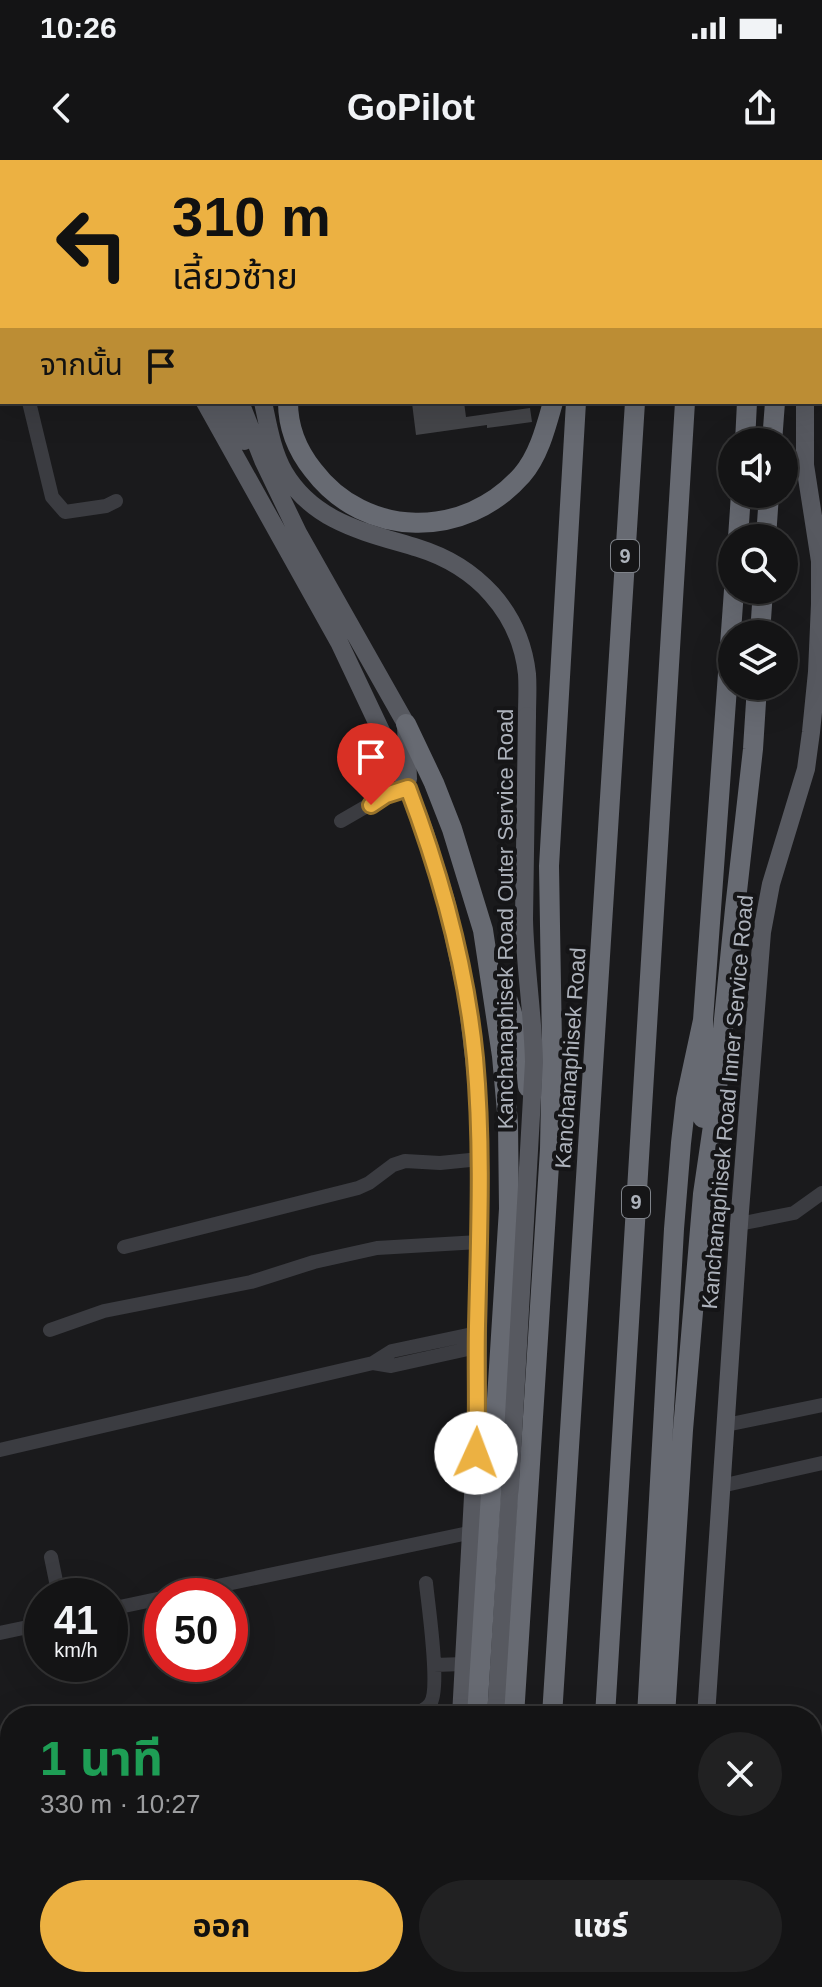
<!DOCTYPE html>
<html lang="th">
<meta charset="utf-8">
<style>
:root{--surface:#141415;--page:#212122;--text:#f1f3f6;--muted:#9d9ea0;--line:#333334;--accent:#ecb142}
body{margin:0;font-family:Helvetica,"Noto Sans Thai",sans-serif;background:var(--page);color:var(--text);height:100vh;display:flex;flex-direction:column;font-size:30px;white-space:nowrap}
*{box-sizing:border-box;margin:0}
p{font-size:26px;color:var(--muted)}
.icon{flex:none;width:44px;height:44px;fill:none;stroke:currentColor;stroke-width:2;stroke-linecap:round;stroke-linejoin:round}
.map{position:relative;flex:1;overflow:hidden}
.drawer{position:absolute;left:0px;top:1546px;width:822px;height:282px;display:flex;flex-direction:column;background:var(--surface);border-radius:32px 32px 0 0;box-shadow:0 8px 32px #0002,0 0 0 2px var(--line)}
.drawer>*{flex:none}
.guide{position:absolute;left:0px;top:0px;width:822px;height:244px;box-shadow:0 8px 32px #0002,0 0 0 2px var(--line);background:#ecb142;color:#111;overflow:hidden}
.fabs{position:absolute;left:718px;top:268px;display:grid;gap:16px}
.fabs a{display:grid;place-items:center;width:80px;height:80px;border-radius:50%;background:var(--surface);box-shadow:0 8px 32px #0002,0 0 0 2px var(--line);font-size:40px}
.speed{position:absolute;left:24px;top:1418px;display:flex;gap:16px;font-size:40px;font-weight:700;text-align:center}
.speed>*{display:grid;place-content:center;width:104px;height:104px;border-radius:50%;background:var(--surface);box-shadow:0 8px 32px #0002,0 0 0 2px var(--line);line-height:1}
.speed small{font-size:20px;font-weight:400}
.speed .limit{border:12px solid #d22;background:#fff;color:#111}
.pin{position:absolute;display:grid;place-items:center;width:68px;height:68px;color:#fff;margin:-82px -34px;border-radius:50% 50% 50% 0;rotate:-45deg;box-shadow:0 0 8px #0007}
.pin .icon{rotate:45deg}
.me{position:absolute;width:88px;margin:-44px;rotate:2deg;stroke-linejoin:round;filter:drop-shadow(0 0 6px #0008)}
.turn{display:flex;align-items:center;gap:28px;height:168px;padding:0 40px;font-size:36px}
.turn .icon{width:104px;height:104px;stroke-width:2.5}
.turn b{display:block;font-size:56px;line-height:68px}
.then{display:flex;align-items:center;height:76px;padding:0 40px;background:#0003;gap:16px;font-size:30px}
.round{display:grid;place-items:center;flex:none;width:84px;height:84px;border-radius:42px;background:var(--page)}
.headline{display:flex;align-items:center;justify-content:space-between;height:136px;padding:0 40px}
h1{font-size:48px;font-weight:700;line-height:60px;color:#1e9e55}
.primary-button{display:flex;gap:16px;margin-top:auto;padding:16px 40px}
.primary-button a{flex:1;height:92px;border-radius:48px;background:var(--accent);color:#111;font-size:32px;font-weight:700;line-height:92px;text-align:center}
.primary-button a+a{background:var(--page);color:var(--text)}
.status{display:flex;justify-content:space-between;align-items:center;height:56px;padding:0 40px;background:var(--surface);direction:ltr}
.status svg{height:22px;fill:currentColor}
header{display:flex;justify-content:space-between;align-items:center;height:104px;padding:0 40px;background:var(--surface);font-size:36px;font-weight:700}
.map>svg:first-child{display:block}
.building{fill:#444549}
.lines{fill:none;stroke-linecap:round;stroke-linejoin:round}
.minor{stroke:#3b3c41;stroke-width:14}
.major{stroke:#575960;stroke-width:18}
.highway{stroke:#676a72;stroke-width:20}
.major-bridge{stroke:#575960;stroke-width:18}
.route-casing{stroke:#99732b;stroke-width:20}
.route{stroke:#ecb142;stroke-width:14}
.labels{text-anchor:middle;stroke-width:8;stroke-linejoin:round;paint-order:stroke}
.shield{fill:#151517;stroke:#7f838a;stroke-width:2}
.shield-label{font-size:20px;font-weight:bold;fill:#adb2bb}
.street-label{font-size:22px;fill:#adb2bb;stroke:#151517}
</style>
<div class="status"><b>10:26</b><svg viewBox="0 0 49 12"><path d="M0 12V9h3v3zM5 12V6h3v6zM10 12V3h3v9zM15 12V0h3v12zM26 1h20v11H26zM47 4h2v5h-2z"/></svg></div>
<header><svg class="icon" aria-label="back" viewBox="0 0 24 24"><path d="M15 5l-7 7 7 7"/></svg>GoPilot<svg class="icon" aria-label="share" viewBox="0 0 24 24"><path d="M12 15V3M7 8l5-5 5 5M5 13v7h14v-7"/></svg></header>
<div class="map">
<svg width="822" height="1827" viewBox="0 0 822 1827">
<rect width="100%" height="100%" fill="#1a1a1c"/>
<path class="building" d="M 418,242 L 464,242 L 466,257 L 530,248 L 532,262 L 487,268 L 487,265 L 416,275 L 412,243 Z"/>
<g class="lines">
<path class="minor" d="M 188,0 L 188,2
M 78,2 L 80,0
M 212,2 L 217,0
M 0,28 L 2,28
M 0,85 L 2,97
M 0,217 L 2,217
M 29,242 L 52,337 L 65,352 L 106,346 L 116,341
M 377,608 L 386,635
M 341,661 L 386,635 L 408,628
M 739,1064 L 794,1053 L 822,1033
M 124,1087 L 358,1028 L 369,1023 L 393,1005 L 405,1001 L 440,1003 L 480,999
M 50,1170 L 104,1151 L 251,1122 L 314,1102 L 377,1088 L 479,1082
M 373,1203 L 391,1206 L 477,1187
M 726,1265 L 822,1245
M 0,1290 L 373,1203 L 392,1191 L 477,1173
M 721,1326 L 822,1303
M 51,1397 L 59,1436
M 170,1436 L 473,1372
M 110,1449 L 162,1438
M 0,1473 L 42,1464
M 434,1505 L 464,1504
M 408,1556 C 416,1553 425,1551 430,1544 C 441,1530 428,1444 426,1423
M 812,1630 L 822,1629"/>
<path class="major" d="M 0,134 L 2,133
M 820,155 L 822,148
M 0,165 L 2,165
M 0,193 L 2,192
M 0,207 L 2,207
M 205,242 L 339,482 L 408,628 L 425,673 L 446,741 L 467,838 L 478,933 L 480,999 L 477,1263 L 461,1556
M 223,242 L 244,281
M 240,242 L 263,300 L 298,373 L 406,564 L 408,619
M 263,242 C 268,265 272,291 284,312 C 314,363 366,372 418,388 C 476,406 520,451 527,514 C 528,528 527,542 527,556
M 496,1556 L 510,1327
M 706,1556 L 739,1064 L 762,772 L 771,724 L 806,609 L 811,572 L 817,512 L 820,444 L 820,401 L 805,305 L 805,242
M 460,1827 L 461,1818
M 679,1827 L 680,1818"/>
<path class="highway" d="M 318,2 L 321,0
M 452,2 L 461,0
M 505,2 L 511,0
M 586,2 L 587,0
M 649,2 L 649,0
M 699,2 L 699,0
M 745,2 L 749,0
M 764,2 L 764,0
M 820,75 L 822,72
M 0,111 L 2,111
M 288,242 C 288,267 297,290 313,310 C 365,379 465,380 522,315 C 539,295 546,267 553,242
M 745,282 L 747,242
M 772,282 L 775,242
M 738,378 L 741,334
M 766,378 L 769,334
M 760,474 L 763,430
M 406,564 L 434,623 L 452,669 L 483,770 L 502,896 L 508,963 L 509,1049 L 477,1556
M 499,815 C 511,849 526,892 528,927
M 703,958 L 703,860 L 734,430
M 514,1556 L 550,989 L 552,885 L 549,706 L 576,242
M 552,1556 L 635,242
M 605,1556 L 685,242
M 647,1556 L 674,1069 L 681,983 L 686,939 L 703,860
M 665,1556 L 683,1270 L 703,1034 L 714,959 L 735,749 L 753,589 L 757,526
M 486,1827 L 486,1818
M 535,1827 L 535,1818
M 588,1827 L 589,1818
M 640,1827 L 642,1818"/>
<path class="major-bridge" d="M 510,1327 L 534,902 C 533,854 525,807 524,759 L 527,556"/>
</g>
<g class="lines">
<defs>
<path id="route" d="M 371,645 L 386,635 L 408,628 C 441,715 466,805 475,898 C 483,987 479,1077 477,1166 C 476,1208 478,1251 476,1293"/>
</defs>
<use href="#route" class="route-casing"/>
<use href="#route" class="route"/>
</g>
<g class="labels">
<g class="shield">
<rect x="611" y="380" width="28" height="32" rx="6"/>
<rect x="622" y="1026" width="28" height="32" rx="6"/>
</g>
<g class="shield-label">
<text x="625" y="403">9</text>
<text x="636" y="1049">9</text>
</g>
<g class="street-label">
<text transform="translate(505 759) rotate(-90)" y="8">Kanchanaphisek Road Outer Service Road</text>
<text transform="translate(570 898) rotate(-86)" y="8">Kanchanaphisek Road</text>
<text transform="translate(727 942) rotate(-85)" y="8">Kanchanaphisek Road Inner Service Road</text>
</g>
</g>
</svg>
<div class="fabs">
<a><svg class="icon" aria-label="sound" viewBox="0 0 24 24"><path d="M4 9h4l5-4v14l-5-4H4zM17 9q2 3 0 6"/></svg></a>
<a><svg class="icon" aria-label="search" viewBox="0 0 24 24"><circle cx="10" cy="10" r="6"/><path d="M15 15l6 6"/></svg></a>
<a><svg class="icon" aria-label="layers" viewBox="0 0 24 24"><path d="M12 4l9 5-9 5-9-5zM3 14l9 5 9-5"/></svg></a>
</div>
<div class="speed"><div>41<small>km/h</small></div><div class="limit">50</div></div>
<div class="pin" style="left:371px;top:645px;background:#d93025"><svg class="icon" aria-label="arrive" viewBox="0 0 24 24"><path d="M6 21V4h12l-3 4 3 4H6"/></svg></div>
<svg class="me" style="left:476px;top:1293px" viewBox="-20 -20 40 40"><circle r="19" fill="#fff"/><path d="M0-13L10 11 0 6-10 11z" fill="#ecb142"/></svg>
<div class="guide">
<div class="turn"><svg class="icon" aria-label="left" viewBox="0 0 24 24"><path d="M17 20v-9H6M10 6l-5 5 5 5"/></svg><div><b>310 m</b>เลี้ยวซ้าย</div></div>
<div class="then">จากนั้น<svg class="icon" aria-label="arrive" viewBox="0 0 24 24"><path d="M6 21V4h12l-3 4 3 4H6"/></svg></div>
</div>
<section class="drawer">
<div class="headline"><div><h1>1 นาที</h1><p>330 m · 10:27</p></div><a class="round"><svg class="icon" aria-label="close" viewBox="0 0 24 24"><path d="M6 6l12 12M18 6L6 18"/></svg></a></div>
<div class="primary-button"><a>ออก</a><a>แชร์</a></div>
</section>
</div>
